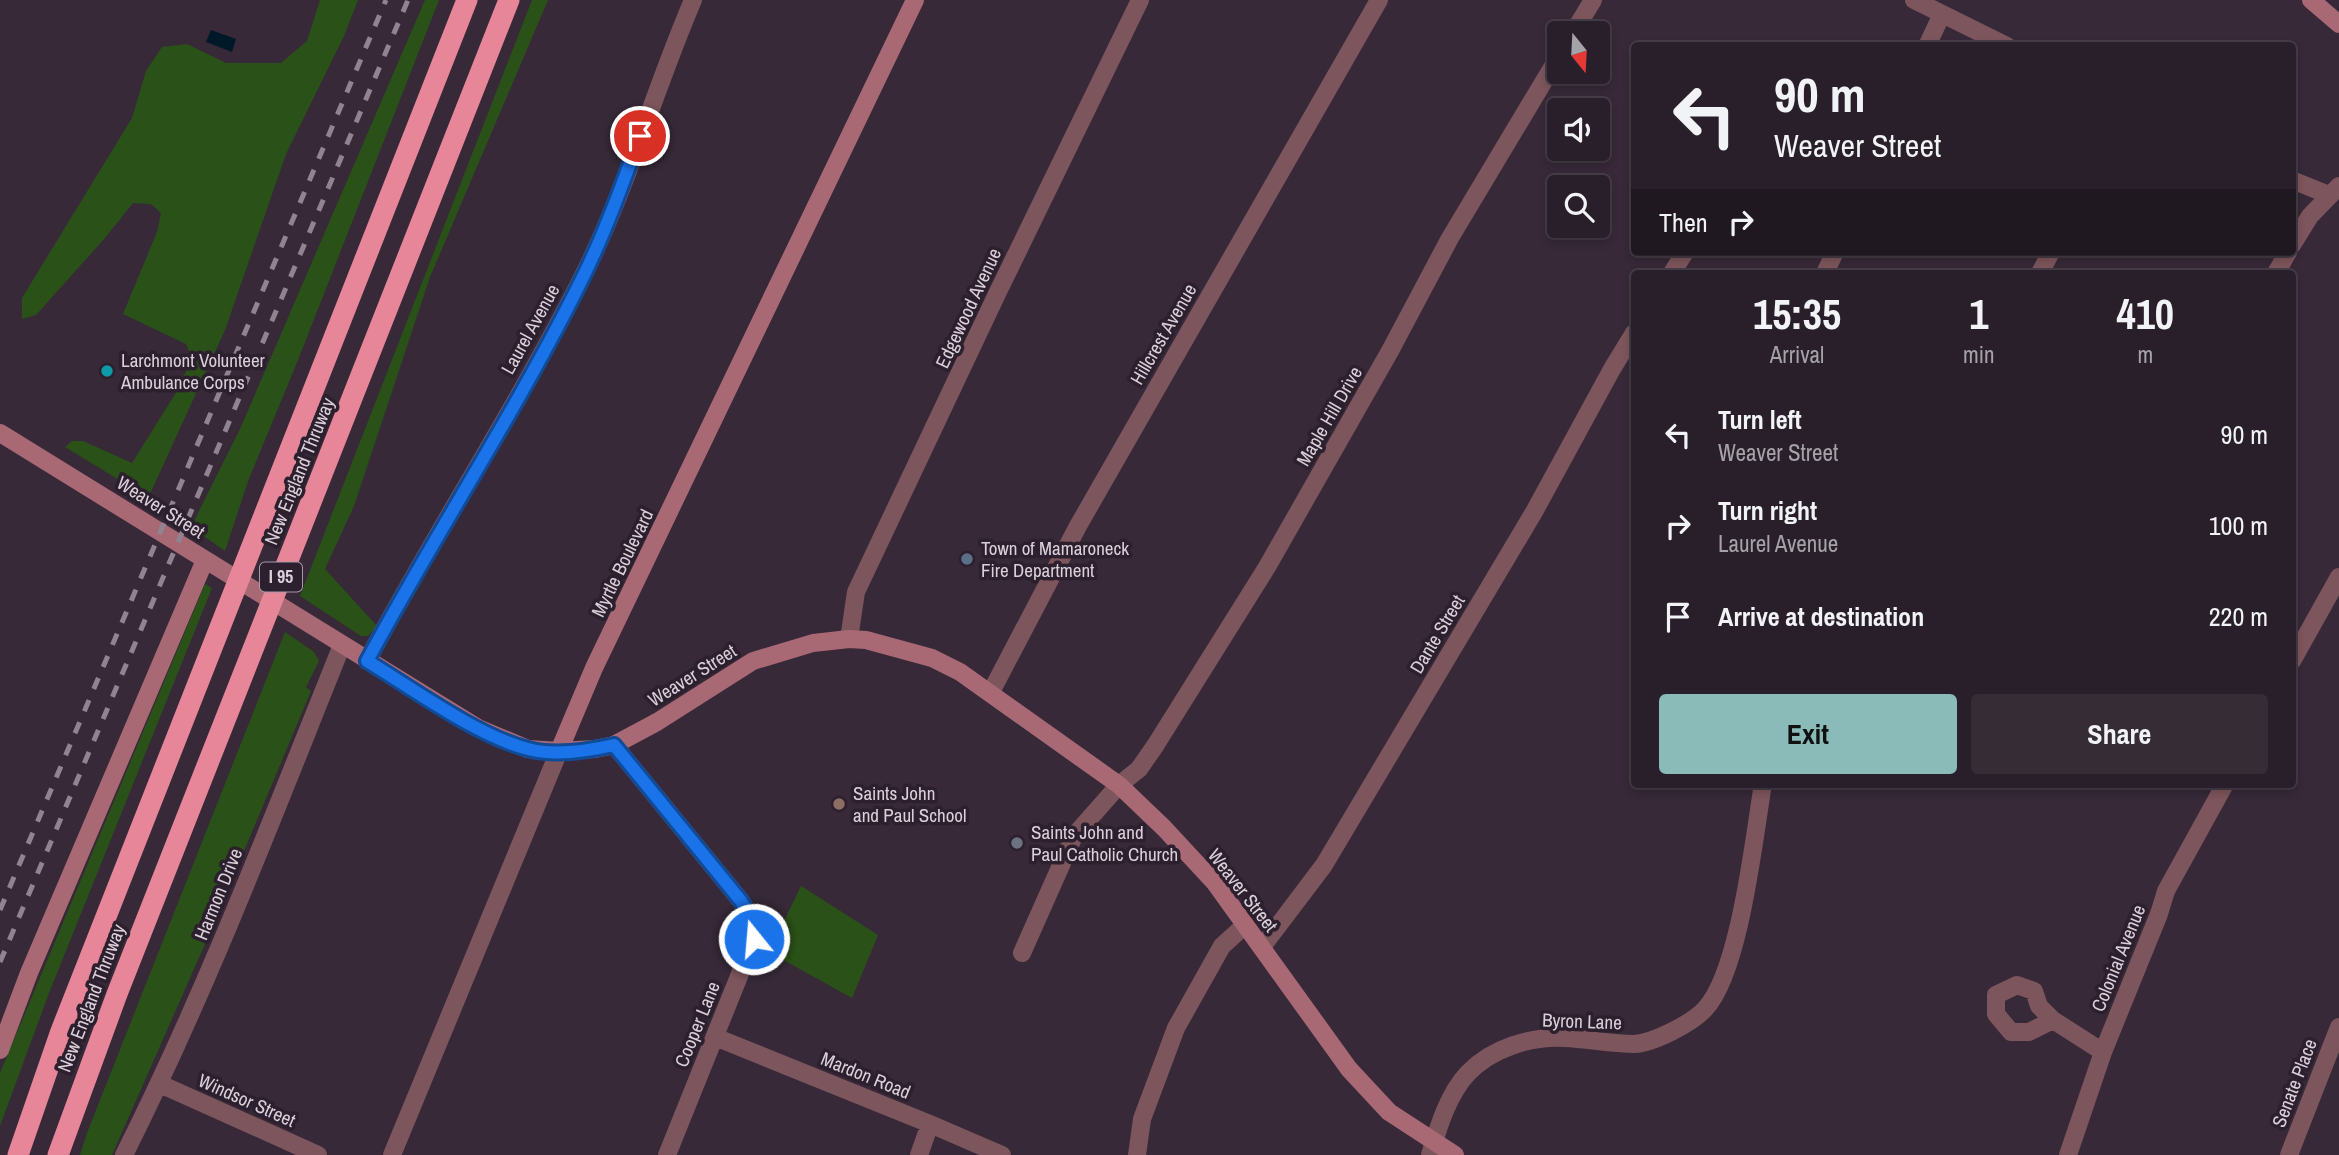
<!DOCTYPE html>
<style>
:root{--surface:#291f2a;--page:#352c36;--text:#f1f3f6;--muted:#a5a2a8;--line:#453d47;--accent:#8bbbb9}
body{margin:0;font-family:"Archivo Narrow",sans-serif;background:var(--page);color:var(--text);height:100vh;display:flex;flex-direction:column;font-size:26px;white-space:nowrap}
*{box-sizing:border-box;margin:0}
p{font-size:23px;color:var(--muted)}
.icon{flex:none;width:38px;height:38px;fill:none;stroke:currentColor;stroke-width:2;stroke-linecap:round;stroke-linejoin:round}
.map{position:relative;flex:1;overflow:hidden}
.sheet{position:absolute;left:1631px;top:270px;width:665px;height:518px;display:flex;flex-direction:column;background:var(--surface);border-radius:7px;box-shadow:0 4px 10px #0003,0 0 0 2px var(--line)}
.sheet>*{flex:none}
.banner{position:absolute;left:1631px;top:42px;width:665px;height:214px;border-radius:7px;box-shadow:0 4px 10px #0003,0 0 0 2px var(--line);background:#291f2a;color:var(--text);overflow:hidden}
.needle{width:46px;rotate:162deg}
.buttons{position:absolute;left:1547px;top:21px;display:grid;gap:14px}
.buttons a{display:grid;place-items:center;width:63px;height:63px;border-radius:7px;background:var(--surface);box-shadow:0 4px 10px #0003,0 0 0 2px var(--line);font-size:35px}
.pin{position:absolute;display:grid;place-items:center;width:60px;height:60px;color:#fff;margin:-30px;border:4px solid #fff;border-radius:50%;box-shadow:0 2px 7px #0007}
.me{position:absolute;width:77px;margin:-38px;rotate:343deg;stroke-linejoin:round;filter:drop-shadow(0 0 5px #0008)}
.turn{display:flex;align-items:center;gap:24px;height:147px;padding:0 28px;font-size:32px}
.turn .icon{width:91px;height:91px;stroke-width:2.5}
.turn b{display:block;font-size:49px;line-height:60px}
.then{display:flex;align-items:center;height:66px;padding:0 28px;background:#0003;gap:14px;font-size:26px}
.eta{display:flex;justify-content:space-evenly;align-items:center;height:119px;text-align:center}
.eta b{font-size:42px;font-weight:800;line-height:49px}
.primary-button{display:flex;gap:14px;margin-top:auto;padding:14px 28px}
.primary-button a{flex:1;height:80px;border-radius:7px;background:var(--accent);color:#111;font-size:28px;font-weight:800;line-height:80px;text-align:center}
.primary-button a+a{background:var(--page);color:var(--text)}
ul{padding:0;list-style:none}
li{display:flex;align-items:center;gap:21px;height:91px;padding:0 28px}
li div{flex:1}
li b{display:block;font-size:26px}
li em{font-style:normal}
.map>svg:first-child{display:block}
.green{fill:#2a5218}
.water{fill:#001929}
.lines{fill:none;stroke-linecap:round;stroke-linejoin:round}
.street{stroke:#7d555c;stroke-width:18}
.secondary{stroke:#a86975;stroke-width:18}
.highway{stroke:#e78699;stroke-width:21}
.rail{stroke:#908491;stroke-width:5;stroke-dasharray:12 12;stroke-linecap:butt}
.route-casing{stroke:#114b97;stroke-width:18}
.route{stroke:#1a73e8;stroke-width:12}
.culture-dot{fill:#0f9aa8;stroke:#2d202e;stroke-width:2.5}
.service-dot{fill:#5c6f8a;stroke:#2d202e;stroke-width:2.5}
.education-dot{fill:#8d6e63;stroke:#2d202e;stroke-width:2.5}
.worship-dot{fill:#6b7280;stroke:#2d202e;stroke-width:2.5}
.labels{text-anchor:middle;stroke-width:7;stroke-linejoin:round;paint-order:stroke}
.shield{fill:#2d202e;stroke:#a59ba6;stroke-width:2}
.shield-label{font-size:18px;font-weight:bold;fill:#d9d0da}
.street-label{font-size:19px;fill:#d9d0da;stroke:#2d202e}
.poi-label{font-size:19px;fill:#d9d0da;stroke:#2d202e;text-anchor:start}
</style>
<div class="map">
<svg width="2339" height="1155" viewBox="0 0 2339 1155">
<rect width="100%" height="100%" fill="#372938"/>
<path class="green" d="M 320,0 L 358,0 L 344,36 L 286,154 L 225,330 L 150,494 L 129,486 L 65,447 L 72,441 L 83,441 L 132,463 L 177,391 L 192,358 L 186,344 L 123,314 L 157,232 L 161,213 L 151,204 L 133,203 L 104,239 L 36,315 L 22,319 L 22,298 L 132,118 L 146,71 L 162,47 L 187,44 L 226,63 L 281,63 L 307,41 Z
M 425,0 L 439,0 L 298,360 L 248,481 L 225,551 L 191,527 L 240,429 Z
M 532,0 L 548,0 L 430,277 L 354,506 L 325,569 L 377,626 L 368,636 L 361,636 L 300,596 Z
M 205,584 L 212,588 L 49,993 L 0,1126 L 0,1073 Z
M 285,632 L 314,652 L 319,661 L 306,687 L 311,691 L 205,944 L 112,1155 L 80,1155 L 87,1133 Z
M 801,886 L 878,935 L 852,998 L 769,952 Z"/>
<path class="water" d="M 211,30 L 236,39 L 232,52 L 206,42 Z"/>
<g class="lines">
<path class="street" d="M 1914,0 L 2007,46
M 1573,33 L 1593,0
M 1927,46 L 1942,14
M 2292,180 L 2329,195
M 2292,245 L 2310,216 L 2339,186
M 1672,273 L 1685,252
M 1825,273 L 1835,252
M 2040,273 L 2051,252
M 2276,273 L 2288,252
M 849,639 L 856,592 L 996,296 L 1140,0
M 367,661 C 436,531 517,408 583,276 C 627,188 654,91 693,0
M 2292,661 L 2339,577
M 991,692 L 1078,526 L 1379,0
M 614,745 L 741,901 L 753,921 L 754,939 L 667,1155
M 1262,947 L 1324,865 L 1534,512 L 1612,369 L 1634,333
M 1022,953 L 1074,836 L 1119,785 L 1139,769 L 1155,746 L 1267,567 L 1390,351 L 1450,238 L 1559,56
M 2053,1020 L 2029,1032 L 2011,1032 L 1996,1014 L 1996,995 L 2017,985 L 2034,991 L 2039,1006 L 2053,1020 L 2103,1052
M 715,1037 L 930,1124 L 1002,1155
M 160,1084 L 318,1155
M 124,1155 C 207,990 273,816 342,645
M 392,1155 L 559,751
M 919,1155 L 930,1124
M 1137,1155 L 1142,1119 L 1176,1028 L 1222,946 L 1244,926
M 1430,1155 C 1438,1128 1448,1094 1468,1073 C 1492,1048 1531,1036 1565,1038 C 1588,1039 1611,1044 1634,1044 C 1654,1043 1692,1023 1705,1009 C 1740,972 1754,837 1763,784
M 2068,1155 L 2103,1052 L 2159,914 L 2166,891 L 2225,784
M 2289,1155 L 2339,1027"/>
<path class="secondary" d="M 2311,0 L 2339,24
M 0,433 L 478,728 L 528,749 L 559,751 L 595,749 L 614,745 L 657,722 L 753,661 L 813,643 L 849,639 L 866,640 L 932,658 L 960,672 L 1119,785 L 1164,828 L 1215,883 L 1349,1069 L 1389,1112 L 1455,1155
M 559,751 L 594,668 L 915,0
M 0,1050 L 29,973 L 205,560"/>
<path class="highway" d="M 18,1155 L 61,1031 L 467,0
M 58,1155 L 117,994 L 509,0"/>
<path class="rail" d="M 0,910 L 386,0
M 0,962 L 408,0"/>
</g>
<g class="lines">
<defs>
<path id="route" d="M 640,136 C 623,183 606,230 584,275 C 519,407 437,531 367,661 C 412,688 477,736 528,749 C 554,756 588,751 614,745 L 741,901 L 753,921 L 754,939"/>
</defs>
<use href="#route" class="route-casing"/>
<use href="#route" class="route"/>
</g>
<circle class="culture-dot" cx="107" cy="371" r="7"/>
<circle class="service-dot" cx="967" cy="559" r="7"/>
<circle class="education-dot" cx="839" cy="804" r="7"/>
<circle class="worship-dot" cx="1017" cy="843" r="7"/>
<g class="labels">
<rect class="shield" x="260" y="562.5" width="42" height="29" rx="5"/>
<g class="shield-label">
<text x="281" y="583">I 95</text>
</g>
<g class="street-label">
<text transform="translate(968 308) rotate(-65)" y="7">Edgewood Avenue</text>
<text transform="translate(530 329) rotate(-61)" y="7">Laurel Avenue</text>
<text transform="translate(1163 334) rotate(-60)" y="7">Hillcrest Avenue</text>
<text transform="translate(1329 416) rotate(-60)" y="7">Maple Hill Drive</text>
<text transform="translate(299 471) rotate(-68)" y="7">New England Thruway</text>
<text transform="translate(161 507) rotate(32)" y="7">Weaver Street</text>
<text transform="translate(622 563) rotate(-64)" y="7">Myrtle Boulevard</text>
<text transform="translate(1437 634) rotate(-59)" y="7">Dante Street</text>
<text transform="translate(692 675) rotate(-32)" y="7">Weaver Street</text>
<text transform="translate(1243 890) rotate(52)" y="7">Weaver Street</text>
<text transform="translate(218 894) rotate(-68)" y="7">Harmon Drive</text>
<text transform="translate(2118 958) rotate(-68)" y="7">Colonial Avenue</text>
<text transform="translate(91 998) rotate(-69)" y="7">New England Thruway</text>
<text transform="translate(1582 1021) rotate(2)" y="7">Byron Lane</text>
<text transform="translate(697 1024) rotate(-68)" y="7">Cooper Lane</text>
<text transform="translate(866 1075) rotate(22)" y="7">Mardon Road</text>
<text transform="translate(2294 1083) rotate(-69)" y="7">Senate Place</text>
<text transform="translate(247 1100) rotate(24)" y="7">Windsor Street</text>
</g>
<g class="poi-label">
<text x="121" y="367">Larchmont Volunteer<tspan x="121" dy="22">Ambulance Corps</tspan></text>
<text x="981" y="555">Town of Mamaroneck<tspan x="981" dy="22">Fire Department</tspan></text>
<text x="853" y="800">Saints John<tspan x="853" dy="22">and Paul School</tspan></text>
<text x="1031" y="839">Saints John and<tspan x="1031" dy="22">Paul Catholic Church</tspan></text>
</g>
</g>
</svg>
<div class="buttons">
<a><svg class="needle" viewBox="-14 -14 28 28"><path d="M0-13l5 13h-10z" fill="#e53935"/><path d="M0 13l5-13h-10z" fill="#a5a2a8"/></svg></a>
<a><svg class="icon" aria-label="sound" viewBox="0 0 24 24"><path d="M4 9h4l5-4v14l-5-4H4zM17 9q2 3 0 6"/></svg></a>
<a><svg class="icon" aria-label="search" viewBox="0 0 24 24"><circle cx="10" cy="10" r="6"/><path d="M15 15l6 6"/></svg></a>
</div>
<div class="pin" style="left:640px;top:136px;background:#d93025"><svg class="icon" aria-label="arrive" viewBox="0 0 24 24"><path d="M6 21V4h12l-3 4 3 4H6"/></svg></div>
<svg class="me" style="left:754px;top:939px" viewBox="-20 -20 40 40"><circle r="17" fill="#1a73e8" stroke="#fff" stroke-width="3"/><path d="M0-11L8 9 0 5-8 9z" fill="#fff"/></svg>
<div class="banner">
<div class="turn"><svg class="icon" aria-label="left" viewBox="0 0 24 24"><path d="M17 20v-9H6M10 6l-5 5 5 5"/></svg><div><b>90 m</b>Weaver Street</div></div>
<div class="then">Then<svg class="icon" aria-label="right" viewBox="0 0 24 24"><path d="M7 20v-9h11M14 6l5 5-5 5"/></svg></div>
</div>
<section class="sheet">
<div class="eta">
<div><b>15:35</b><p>Arrival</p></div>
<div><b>1</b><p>min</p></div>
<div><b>410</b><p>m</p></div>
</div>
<ul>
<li><svg class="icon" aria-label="left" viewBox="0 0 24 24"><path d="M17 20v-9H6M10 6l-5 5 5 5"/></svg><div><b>Turn left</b><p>Weaver Street</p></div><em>90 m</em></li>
<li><svg class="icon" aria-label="right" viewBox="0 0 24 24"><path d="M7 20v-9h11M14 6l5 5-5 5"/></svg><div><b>Turn right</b><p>Laurel Avenue</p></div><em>100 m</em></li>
<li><svg class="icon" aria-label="arrive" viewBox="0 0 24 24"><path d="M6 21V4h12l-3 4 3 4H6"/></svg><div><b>Arrive at destination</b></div><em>220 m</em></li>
</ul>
<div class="primary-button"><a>Exit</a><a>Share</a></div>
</section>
</div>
